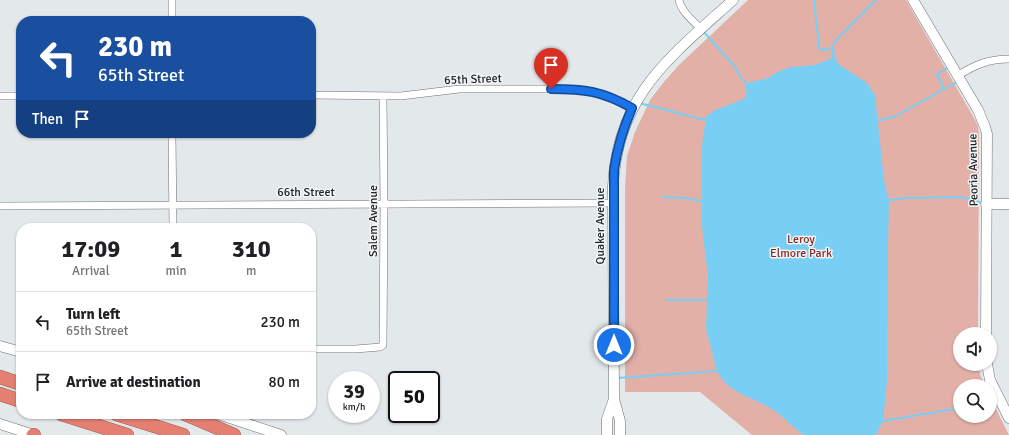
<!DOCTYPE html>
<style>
:root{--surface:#fff;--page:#f6f6f6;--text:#202124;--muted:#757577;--line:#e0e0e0}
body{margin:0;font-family:Signika,sans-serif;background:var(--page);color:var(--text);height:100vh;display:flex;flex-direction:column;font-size:15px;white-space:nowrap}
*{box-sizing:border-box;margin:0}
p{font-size:13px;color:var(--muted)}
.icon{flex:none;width:22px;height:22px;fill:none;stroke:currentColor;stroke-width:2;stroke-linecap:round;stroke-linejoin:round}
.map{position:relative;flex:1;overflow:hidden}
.side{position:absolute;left:16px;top:223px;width:300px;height:196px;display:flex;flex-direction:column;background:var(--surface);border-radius:16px;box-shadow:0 1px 3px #0004}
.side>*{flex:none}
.top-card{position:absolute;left:16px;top:16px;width:300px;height:122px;border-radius:16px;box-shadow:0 1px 3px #0004;background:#1a4fa0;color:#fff;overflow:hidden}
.fabs{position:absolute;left:953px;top:327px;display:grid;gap:8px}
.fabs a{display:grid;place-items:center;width:44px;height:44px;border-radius:50%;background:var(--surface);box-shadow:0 1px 3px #0004;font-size:20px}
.speed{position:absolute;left:328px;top:371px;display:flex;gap:8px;font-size:20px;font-weight:700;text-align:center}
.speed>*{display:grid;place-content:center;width:52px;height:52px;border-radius:50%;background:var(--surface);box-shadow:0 1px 3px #0004;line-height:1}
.speed small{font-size:10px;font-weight:400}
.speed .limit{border:2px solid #111;border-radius:6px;background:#fff;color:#111}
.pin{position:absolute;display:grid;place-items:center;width:34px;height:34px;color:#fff;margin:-41px -17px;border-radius:50% 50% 50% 0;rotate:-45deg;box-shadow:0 0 4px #0007}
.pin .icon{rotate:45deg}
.me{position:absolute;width:44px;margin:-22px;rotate:0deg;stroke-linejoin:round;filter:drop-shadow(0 0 3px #0008)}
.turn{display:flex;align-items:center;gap:14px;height:84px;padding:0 16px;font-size:18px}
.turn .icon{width:52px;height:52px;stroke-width:2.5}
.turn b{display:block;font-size:28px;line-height:34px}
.then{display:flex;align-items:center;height:38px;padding:0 16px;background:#0003;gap:8px;font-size:15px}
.eta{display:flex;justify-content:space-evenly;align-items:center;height:68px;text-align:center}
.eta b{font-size:24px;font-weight:800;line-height:28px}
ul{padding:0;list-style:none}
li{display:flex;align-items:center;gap:12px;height:60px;padding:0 16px;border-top:1px solid var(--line)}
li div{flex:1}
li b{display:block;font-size:15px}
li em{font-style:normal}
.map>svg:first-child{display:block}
.green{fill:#e3b0a8}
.water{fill:#78cef3}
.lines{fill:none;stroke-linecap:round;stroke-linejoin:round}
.stream{stroke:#78cef3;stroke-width:2}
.street-casing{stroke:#6b7072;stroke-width:8}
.secondary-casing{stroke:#6b7072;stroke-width:11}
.highway-casing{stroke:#a15f57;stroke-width:14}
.street{stroke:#fff;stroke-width:7}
.secondary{stroke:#fff;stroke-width:10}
.highway{stroke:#e57f72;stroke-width:13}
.route-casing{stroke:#114b97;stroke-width:10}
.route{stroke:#1a73e8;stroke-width:7}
.labels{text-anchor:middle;stroke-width:3;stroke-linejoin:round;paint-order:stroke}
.street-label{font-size:12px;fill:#232425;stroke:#f0f5f8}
.park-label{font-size:12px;fill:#882b24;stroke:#f0f5f8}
</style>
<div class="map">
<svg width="1009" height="435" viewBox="0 0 1009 435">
<rect width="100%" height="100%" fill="#e3e8ea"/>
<path class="green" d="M 748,0 L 906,0 L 974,118 L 978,126 L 979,135 L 978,334 L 960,334 L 960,364 L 979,364 L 980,374 L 985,386 L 960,386 L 960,416 L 990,416 L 990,397 L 1009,435 L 752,435 L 700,392 L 625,392 L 625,188 L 627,156 L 635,132 L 650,100 L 663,83 L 679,65 Z"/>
<path class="water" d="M 831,46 L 834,48 L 835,57 L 838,64 L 867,83 L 875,95 L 884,181 L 889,200 L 888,246 L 887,381 L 883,421 L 876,435 L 804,435 C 793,428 785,418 775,411 C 756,398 728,394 717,371 L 706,329 L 708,276 L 702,227 L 702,146 L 706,117 L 713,111 L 744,99 L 747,93 L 745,87 L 747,83 L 768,78 L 777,72 L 791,67 L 815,65 L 830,59 L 832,56 Z"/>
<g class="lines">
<path class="stream" d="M 814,0 L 819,48 L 823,50 L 831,48
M 703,31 L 736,68 C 738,74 741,80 747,83
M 833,46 L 836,40 L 876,0
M 943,90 L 943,86 L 937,74 L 949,67
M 639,103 L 705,120
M 877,121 L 894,117 L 957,82
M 663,197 L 684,198 L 702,201
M 889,200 L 906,198 L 962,197 L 983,203
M 667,300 L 707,300
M 617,378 L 717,371
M 990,402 L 996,399
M 883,421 L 960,408"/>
<defs>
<path id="street" d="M 172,0 L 172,21
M 679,0 C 681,11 693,21 701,29
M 957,76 C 975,65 988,59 1009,59
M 311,95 L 401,96 L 459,89 L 577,89 C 598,92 614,98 632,108
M 0,96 L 21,96
M 172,133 L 173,228
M 0,206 L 613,203
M 311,349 L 356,349 L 380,347 L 383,345 L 384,205 L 383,96"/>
<path id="secondary" d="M 913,0 L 978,110 L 985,127 L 987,134 L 986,334
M 986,204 L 1009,204
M 0,346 L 21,352
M 987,364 L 990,380 L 1009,418
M 614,399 L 620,421 L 620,435
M 218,414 L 281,435
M 0,424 L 34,435
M 607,435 L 607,419 L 614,399 L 613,187 C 617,95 670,57 733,0"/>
<path id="highway" d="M 0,377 L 21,384
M 0,394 L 21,401
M 61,414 L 127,435
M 116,414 L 183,435
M 185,414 L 234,435
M 33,435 L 34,435"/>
</defs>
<use href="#street" class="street-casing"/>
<use href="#secondary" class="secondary-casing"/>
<use href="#highway" class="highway-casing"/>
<use href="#street" class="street"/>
<use href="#secondary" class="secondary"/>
<use href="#highway" class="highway"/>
</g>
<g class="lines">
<defs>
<path id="route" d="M 551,89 C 585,89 602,91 632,108 C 623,129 617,148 614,170 L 614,345"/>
</defs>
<use href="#route" class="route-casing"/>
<use href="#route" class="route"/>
</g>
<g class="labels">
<g class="street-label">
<text transform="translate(473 79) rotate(-2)" y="4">65th Street</text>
<text transform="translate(973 170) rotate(-91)" y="4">Peoria Avenue</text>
<text x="306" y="196">66th Street</text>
<text transform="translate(373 221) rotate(-90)" y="4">Salem Avenue</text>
<text transform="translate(600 226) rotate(-90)" y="4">Quaker Avenue</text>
</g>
<g class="park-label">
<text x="801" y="243">Leroy<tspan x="801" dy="14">Elmore Park</tspan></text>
</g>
</g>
</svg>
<div class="fabs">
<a><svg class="icon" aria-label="sound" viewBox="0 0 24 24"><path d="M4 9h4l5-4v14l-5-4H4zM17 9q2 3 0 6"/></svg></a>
<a><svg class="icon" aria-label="search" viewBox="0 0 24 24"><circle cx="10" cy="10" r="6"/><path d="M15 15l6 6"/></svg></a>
</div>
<div class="speed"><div>39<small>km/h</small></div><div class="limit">50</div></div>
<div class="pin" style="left:551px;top:89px;background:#d93025"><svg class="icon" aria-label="arrive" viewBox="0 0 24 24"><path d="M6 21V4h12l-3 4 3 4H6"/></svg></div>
<svg class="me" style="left:614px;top:345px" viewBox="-20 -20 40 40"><circle r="17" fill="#1a73e8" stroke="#fff" stroke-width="3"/><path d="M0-11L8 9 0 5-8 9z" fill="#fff"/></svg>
<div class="top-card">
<div class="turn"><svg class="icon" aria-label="left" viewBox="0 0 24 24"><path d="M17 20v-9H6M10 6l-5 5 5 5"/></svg><div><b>230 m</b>65th Street</div></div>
<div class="then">Then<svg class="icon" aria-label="arrive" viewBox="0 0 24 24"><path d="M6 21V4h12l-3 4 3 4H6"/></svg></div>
</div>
<section class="side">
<div class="eta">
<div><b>17:09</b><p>Arrival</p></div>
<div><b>1</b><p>min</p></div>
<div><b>310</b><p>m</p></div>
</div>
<ul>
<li><svg class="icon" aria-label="left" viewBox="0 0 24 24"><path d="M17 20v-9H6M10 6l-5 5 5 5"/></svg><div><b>Turn left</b><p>65th Street</p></div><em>230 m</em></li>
<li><svg class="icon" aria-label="arrive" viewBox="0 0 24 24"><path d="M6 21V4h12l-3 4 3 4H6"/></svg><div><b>Arrive at destination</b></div><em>80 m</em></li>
</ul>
</section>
</div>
